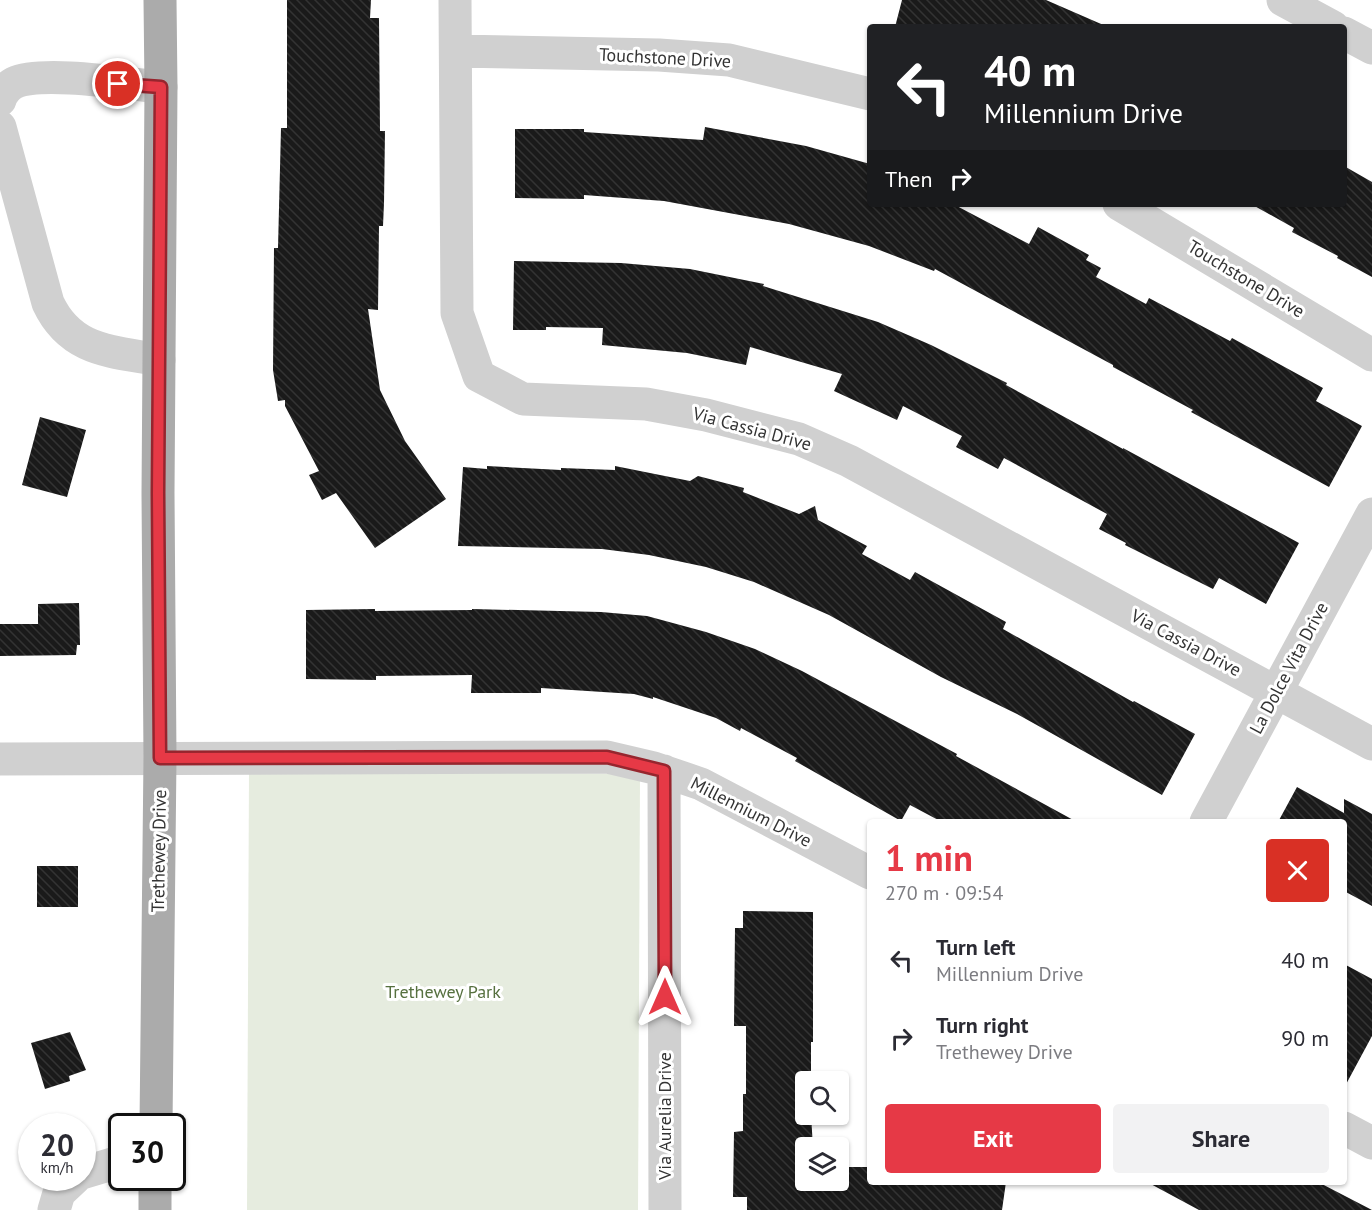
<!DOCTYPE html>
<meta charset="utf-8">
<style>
:root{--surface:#fff;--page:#f2f2f3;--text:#2b2b33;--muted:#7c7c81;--accent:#e63946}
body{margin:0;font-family:"PT Sans",sans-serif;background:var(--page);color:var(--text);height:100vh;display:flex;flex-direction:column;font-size:22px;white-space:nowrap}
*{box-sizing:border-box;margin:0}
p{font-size:20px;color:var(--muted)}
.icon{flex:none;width:33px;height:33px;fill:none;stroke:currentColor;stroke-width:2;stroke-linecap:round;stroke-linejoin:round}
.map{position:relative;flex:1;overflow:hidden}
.drawer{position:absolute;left:867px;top:819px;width:480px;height:366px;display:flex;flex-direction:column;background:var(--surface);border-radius:6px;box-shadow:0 2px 4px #0004}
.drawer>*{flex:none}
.banner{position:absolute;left:867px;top:24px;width:480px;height:183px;border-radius:6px;box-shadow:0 2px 4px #0004;background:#202124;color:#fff;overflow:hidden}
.controls{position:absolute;left:795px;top:1071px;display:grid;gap:12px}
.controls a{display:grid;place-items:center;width:54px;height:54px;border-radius:6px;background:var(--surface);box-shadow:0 2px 4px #0004;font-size:30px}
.speed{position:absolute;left:18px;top:1113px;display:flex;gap:12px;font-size:30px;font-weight:700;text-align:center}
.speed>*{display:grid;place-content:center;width:78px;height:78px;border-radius:50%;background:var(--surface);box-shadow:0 2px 4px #0004;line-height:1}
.speed small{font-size:15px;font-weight:400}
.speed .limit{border:3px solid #111;border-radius:9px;background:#fff;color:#111}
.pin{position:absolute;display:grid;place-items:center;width:51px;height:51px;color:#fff;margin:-26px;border:3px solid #fff;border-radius:50%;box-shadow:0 2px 6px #0007}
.me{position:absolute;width:66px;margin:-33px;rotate:0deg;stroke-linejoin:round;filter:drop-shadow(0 0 4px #0008)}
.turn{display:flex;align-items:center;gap:21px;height:126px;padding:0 18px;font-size:27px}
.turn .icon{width:78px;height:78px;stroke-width:2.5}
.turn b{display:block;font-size:42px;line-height:51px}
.then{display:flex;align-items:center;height:57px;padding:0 18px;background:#0003;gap:12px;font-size:22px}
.round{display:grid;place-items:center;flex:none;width:63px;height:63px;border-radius:6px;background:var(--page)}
.headline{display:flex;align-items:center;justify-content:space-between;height:102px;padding:0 18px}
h1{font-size:36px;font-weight:700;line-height:45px;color:var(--accent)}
.action{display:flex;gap:12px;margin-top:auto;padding:12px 18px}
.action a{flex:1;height:69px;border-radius:6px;background:var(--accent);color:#fff;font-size:24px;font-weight:700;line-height:69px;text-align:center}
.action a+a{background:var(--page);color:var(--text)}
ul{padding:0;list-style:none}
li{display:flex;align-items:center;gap:18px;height:78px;padding:0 18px}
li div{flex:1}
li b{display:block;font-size:22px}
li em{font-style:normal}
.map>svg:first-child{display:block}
.park{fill:#e6ecdf}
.building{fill:url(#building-back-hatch)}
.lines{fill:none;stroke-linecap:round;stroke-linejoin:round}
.minor{stroke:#d0d0d0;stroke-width:33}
.major{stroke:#ababab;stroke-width:33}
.route-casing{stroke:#96252e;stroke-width:15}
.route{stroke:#e63946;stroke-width:10}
.labels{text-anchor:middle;stroke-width:6;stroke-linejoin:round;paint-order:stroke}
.street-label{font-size:18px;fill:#333;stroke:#fff}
.park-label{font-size:18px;fill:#56703f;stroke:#fff}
</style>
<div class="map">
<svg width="1372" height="1210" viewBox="0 0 1372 1210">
<defs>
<pattern id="building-back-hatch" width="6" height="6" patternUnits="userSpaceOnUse" patternTransform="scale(1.5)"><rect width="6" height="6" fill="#1a1a1a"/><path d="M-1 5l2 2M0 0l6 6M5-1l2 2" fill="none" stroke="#333"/></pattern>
</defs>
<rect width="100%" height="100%" fill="#fff"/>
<path class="park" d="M 249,771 L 640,774 L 638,1210 L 247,1210 Z"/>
<path class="building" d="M 287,0 L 371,0 L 370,18 L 379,18 L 380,131 L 385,131 L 384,203 L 383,226 L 379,226 L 378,310 L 368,309 L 380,390 L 405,441 L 446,499 L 375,548 L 336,493 L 322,500 L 309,475 L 319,471 L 285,406 L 285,400 L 278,401 L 273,370 L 274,248 L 278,248 L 281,128 L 287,128 Z
M 902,0 L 1046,0 L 1108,27 L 895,27 Z
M 705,127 L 806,146 L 870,164 L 870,204 L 953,204 L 1029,244 L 1038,227 L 1089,255 L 1086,260 L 1101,268 L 1096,277 L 1146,304 L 1149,298 L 1230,341 L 1232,338 L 1323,388 L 1316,401 L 1362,426 L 1329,487 L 1191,412 L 1193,410 L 1113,367 L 1113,365 L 935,269 L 934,271 L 869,246 L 789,224 L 664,201 L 584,195 L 584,199 L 515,198 L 515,129 L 584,129 L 584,132 L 703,140 Z
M 1344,166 L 1372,182 L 1372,277 L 1337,258 L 1338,256 L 1292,232 L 1294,228 L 1251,204 L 1344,204 Z
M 514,261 L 621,263 L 690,269 L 764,284 L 763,286 L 878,322 L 931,345 L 1007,383 L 1006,385 L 1123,449 L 1123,448 L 1299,543 L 1266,604 L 1219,578 L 1213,589 L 1125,545 L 1126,543 L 1099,529 L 1107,514 L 1004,458 L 998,469 L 956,447 L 962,436 L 903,406 L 897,420 L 834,391 L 842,374 L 750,347 L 746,365 L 687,353 L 602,345 L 603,328 L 546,327 L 546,330 L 513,330 Z
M 40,417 L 86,430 L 67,497 L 22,485 Z
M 487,466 L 561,470 L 561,468 L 615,470 L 615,466 L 690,481 L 698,476 L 744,488 L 743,492 L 799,514 L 815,506 L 818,520 L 867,546 L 862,554 L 910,580 L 915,572 L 1006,622 L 1003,629 L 1133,702 L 1134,701 L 1195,734 L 1162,795 L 1017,714 L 941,677 L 829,615 L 754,582 L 706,567 L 649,555 L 602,549 L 458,546 L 463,467 L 487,469 Z
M 79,603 L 80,645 L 77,645 L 76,655 L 0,656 L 0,624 L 38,624 L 38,604 Z
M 375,609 L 375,611 L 472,610 L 472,609 L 601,612 L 647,616 L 706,632 L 755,649 L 802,671 L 957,754 L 956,756 L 1077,822 L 942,822 L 910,805 L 901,821 L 795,761 L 797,758 L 741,728 L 740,731 L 716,718 L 653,697 L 653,699 L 634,694 L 541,688 L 541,693 L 471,693 L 472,675 L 376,676 L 376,680 L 306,679 L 306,610 Z
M 1297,787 L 1344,813 L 1344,799 L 1372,814 L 1372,906 L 1344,891 L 1344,822 L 1278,822 Z
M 37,866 L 78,866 L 78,907 L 37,907 Z
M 743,911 L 813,912 L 813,1042 L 811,1042 L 811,1082 L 806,1082 L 806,1114 L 811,1114 L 813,1148 L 806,1148 L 806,1180 L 838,1180 L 838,1167 L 870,1167 L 870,1182 L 1006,1182 L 1002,1210 L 747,1210 L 747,1197 L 733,1197 L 734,1132 L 743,1131 L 743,1094 L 746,1094 L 746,1026 L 734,1026 L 735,928 L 743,928 Z
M 1344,964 L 1372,979 L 1372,1036 L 1344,1088 Z
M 70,1032 L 86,1070 L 69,1076 L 70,1081 L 45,1089 L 31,1043 Z
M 1147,1182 L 1318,1182 L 1372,1210 L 1199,1210 Z"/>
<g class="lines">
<path class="minor" d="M 455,0 L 457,313 L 479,376 L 523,399 L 646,404 L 706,415 L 799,439 L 849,461 L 1372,744
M 1283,0 L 1333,27
M 1344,33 L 1372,48
M 456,51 L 659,55 L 729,60 L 870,94
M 0,100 C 2,93 8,86 14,83 C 41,70 129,84 161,87
M 0,127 L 48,303 C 71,352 112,351 159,360
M 1119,204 L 1372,355
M 0,759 L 607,757 L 654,768 L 701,784 L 870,873
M 664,771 L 665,1210
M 1206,822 L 1372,514
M 1344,1128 L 1372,1143
M 82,1173 L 122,1161
M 54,1210 L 59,1193 L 75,1178"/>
<path class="major" d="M 156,1126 L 160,757 L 158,493 L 161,87 L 160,0
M 155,1210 L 155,1178"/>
</g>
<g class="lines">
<defs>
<path id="route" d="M 118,84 L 161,87 L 158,493 L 160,758 L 607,757 L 664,771 L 665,997"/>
</defs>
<use href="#route" class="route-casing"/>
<use href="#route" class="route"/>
</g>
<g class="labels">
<g class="street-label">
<text transform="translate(665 58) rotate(3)" y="6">Touchstone Drive</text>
<text transform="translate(1246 279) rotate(31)" y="6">Touchstone Drive</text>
<text transform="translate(752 429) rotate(15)" y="6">Via Cassia Drive</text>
<text transform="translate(1186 643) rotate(28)" y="6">Via Cassia Drive</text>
<text transform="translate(1289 668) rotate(-62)" y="6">La Dolce Vita Drive</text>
<text transform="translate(751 812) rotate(27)" y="6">Millennium Drive</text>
<text transform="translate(159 851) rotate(-89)" y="6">Trethewey Drive</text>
<text transform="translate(665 1116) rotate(-90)" y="6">Via Aurelia Drive</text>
</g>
<g class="park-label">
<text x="443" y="998">Trethewey Park</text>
</g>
</g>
</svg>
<div class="controls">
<a><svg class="icon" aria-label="search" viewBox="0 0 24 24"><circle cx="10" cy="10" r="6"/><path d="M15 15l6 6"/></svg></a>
<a><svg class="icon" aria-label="layers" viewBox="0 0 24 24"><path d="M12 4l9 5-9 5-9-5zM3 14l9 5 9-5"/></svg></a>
</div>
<div class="speed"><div>20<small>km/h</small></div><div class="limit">30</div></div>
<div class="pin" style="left:118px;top:84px;background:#d93025"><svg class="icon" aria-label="arrive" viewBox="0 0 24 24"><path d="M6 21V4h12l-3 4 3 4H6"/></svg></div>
<svg class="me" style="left:665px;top:997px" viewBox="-20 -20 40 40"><path d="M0-17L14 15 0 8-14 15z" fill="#e63946" stroke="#fff" stroke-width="4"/></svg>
<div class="banner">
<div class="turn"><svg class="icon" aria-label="left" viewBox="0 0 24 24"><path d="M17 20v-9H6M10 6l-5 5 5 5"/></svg><div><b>40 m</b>Millennium Drive</div></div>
<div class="then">Then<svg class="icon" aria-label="right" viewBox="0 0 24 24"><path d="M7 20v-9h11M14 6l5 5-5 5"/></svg></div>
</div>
<section class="drawer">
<div class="headline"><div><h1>1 min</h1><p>270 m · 09:54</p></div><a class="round" style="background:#d93025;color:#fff"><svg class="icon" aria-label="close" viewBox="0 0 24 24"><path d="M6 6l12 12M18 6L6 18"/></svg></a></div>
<ul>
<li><svg class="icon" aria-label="left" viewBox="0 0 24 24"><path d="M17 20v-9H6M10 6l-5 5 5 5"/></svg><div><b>Turn left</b><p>Millennium Drive</p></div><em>40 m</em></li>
<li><svg class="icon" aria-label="right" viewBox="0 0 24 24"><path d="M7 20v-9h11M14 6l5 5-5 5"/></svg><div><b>Turn right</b><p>Trethewey Drive</p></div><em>90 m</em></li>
</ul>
<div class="action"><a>Exit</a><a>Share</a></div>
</section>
</div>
